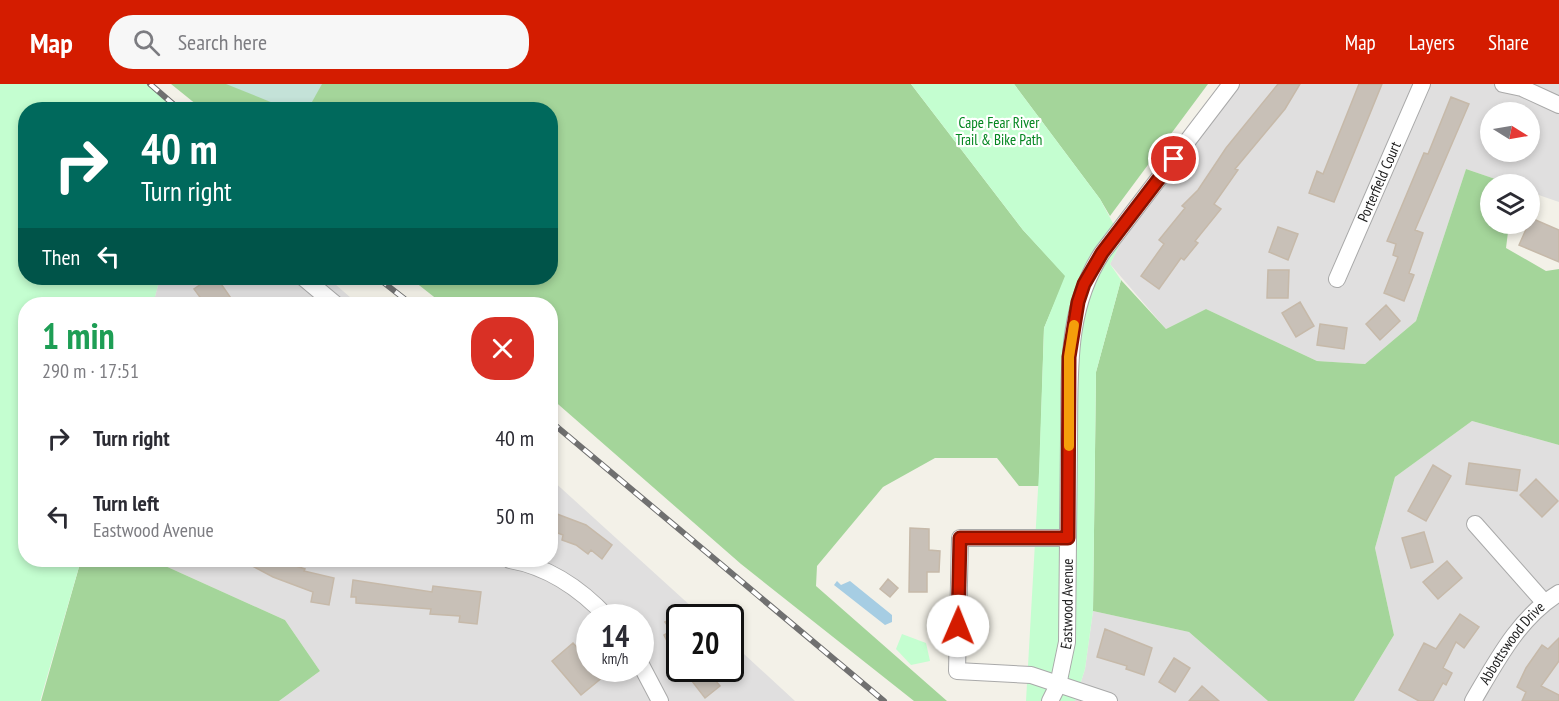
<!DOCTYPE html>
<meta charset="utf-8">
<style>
:root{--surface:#fff;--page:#f7f7f7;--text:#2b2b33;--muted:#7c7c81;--accent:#d41c00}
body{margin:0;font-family:"PT Sans Narrow",sans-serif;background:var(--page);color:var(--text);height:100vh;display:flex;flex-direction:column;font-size:22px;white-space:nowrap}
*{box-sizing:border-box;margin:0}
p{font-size:20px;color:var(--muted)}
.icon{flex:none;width:33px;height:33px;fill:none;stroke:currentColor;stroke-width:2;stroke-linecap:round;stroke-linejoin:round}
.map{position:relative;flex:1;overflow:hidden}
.panel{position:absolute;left:18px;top:213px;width:540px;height:270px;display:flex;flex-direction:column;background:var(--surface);border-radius:24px;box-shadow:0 3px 9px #0003}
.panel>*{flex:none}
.guide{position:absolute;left:18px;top:18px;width:540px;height:183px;border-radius:24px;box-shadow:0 3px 9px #0003;background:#00695c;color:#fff;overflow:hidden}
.needle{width:39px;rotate:101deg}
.buttons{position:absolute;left:1480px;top:18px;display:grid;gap:12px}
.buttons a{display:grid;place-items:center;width:60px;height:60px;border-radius:50%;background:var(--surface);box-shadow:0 3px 9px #0003;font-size:30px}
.speed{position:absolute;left:576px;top:520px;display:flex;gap:12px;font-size:30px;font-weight:700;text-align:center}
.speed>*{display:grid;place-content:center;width:78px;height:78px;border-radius:50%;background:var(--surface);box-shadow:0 3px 9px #0003;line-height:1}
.speed small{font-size:15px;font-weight:400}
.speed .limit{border:3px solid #111;border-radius:9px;background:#fff;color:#111}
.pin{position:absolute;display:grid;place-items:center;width:51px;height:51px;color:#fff;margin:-26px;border:3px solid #fff;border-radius:50%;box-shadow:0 2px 6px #0007}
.me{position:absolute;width:66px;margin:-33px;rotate:1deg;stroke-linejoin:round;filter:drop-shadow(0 0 4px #0008)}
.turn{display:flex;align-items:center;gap:21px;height:126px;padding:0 24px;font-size:27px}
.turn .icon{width:78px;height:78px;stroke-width:2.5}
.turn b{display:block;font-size:42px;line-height:51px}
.then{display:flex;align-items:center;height:57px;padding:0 24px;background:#0003;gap:12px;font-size:22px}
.round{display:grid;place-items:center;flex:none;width:63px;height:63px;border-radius:24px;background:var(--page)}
.headline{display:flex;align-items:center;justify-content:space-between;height:102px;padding:0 24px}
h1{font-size:36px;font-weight:800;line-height:45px;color:#1e9e55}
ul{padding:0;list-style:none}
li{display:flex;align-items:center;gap:18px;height:78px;padding:0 24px}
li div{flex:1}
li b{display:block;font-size:22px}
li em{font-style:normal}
header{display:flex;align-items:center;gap:36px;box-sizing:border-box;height:84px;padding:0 30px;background:var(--accent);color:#fff}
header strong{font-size:28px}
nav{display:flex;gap:33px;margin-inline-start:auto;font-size:21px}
.search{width:420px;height:54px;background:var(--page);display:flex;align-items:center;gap:15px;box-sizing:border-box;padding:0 21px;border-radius:24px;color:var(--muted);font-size:22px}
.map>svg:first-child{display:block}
.residential{fill:#e0dfdf;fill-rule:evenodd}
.forest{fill:#a4d59a}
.wetland{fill:#c4e2d8}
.park{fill:#c4fed0}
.water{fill:#a6cde3}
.building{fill:#c8c0b7;stroke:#c6b9a9;stroke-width:1.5}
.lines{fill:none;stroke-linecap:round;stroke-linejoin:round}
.minor-casing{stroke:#a9a9a9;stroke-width:18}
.minor{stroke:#fff;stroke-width:16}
.rail-casing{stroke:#707070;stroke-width:6}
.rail{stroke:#fff;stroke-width:4;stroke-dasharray:11;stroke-linecap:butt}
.route-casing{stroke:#8a1200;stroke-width:15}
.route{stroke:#d41c00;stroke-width:10}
.slow{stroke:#f59e0b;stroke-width:10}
.labels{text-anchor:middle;stroke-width:4.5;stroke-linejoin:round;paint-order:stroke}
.park-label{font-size:15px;fill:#048620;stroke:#fff}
.street-label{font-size:15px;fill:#222;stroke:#fff}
</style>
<header>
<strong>Map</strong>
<div class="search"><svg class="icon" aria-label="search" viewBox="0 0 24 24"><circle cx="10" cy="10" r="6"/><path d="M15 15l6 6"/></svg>Search here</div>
<nav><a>Map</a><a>Layers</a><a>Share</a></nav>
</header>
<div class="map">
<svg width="1559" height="617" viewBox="0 0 1559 617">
<rect width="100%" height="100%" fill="#f3f1e8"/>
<path class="residential" d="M 1240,0 L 1559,0 L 1559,118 L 1530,108 L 1530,100 L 1510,100 L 1466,85 L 1416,237 L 1365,280 L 1317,277 L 1206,225 L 1166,245 L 1110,180 L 1122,156 ZM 1491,28 L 1530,28 L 1530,68 L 1491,68 Z
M 160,194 L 328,194 L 358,220 L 153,220 Z
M 1472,337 L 1559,361 L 1559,617 L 1354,617 L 1394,551 L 1375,464 L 1395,393 Z
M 551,395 L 704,534 L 680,534 L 680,585 L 730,585 L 731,558 L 795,617 L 279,617 L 320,587 L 285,536 L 152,476 L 550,476 ZM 590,534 L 640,534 L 640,585 L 590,585 Z
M 1093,527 L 1189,548 L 1268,617 L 1075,617 L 1085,585 Z"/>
<path class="forest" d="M 171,0 L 911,0 L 1023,146 L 1066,192 L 1044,244 L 1039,402 L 1019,402 L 997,374 L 935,374 L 883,403 L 817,482 L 816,502 L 947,617 L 914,617 L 741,480 L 551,314 L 550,220 L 443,220 L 410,194 L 550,194 L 550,26 L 202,25 Z
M 1014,0 L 1208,0 L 1110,132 L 1100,115 Z
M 1466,85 L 1510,100 L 1491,100 L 1491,140 L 1509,140 L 1506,164 L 1546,187 L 1559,185 L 1559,361 L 1472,337 L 1395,393 L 1375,464 L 1394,551 L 1354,617 L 1268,617 L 1189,548 L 1093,527 L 1096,288 L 1121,196 L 1166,245 L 1206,225 L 1317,277 L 1365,280 L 1416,237 Z
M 81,476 L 152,476 L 285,536 L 320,587 L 279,617 L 41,617 Z"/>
<path class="wetland" d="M 226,0 L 322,0 L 308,25 L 288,25 Z"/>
<path class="park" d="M 0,0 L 149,0 L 180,25 L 26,26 L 26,194 L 160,194 L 153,220 L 26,220 L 26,476 L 81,476 L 40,617 L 0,617 Z
M 911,0 L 1014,0 L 1100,115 L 1122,156 L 1110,180 L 1121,196 L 1096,288 L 1093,527 L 1085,585 L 1075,617 L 1026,617 L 1039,388 L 1044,244 L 1065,192 L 1023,146 Z
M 902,550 L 926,559 L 930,577 L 911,581 L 896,565 Z"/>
<path class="water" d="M 837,497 L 841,501 L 850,497 L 892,531 L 892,538 L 885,541 L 834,501 Z"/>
<path class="building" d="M 1278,0 L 1300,0 L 1285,25 L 1235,85 L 1238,86 L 1214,120 L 1221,125 L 1195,157 L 1198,159 L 1184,176 L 1181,174 L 1159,205 L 1141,192 L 1164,160 L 1159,156 L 1185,124 L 1182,122 L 1198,106 L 1226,64 Z
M 1359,0 L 1382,0 L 1334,118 L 1309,109 L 1317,87 L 1323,90 Z
M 1451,13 L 1469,20 L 1415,146 L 1423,149 L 1409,189 L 1414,191 L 1404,217 L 1384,209 L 1398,173 L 1393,171 L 1396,160 L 1387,157 L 1424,69 L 1428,70 Z
M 1531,134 L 1559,146 L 1559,178 L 1519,161 Z
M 1278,143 L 1298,150 L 1288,176 L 1269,168 Z
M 1268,186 L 1289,186 L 1288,214 L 1267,214 Z
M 210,194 L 217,194 L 235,220 L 205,220 L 194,205 Z
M 1300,218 L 1314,242 L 1296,253 L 1282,229 Z
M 1386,221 L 1400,237 L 1380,256 L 1366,240 Z
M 1320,240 L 1347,244 L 1344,265 L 1317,261 Z
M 1469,379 L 1520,386 L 1517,407 L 1466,400 Z
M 1433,381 L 1451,392 L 1426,437 L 1408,427 Z
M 1536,395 L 1558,417 L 1542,433 L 1520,411 Z
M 557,430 L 586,441 L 612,461 L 602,475 L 591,466 L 588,470 L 576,461 L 562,456 L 563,451 L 550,446 Z
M 910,444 L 929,445 L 929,466 L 940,467 L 939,488 L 927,488 L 927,508 L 909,508 Z
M 1424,448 L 1433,478 L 1411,484 L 1402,454 Z
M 241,476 L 278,476 L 305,485 L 304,487 L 334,494 L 329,521 L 311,518 L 313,508 L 273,493 Z
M 1447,477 L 1462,494 L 1438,515 L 1423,498 Z
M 888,495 L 898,504 L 890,513 L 880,505 Z
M 353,496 L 432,508 L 433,502 L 481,508 L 477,540 L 459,538 L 460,532 L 430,530 L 431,525 L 356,519 L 356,513 L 351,513 Z
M 680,529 L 680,563 L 678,561 L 671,565 L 664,551 L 671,547 L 665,538 Z
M 1460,530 L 1479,543 L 1464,564 L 1456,558 L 1443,584 L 1452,589 L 1446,601 L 1443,599 L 1433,617 L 1419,617 L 1399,606 L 1424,559 L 1436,565 Z
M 1105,545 L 1152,564 L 1144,591 L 1126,585 L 1127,582 L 1097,573 Z
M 1559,554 L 1559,577 L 1541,602 L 1559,611 L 1559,617 L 1522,617 L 1526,608 L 1517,603 L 1526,584 L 1542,561 L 1548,565 Z
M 573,559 L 590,578 L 590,585 L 596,585 L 603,593 L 581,611 L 552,577 Z
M 1174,574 L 1190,584 L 1175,608 L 1159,598 Z
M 697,585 L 706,585 L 720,602 L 705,614 L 688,592 Z
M 1202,602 L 1219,617 L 1189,617 Z"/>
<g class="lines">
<defs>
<g id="minor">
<path d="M 1503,0 L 1522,4 L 1559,21"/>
<path d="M 304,194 L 335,220"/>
<path id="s1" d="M 1337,195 L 1422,0"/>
<path d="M 1475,440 L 1544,518"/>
<path d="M 1068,454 L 960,454 L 957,587 L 1031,591 L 1109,617"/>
<path d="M 510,476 C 550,483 581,505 608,534"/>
<path d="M 640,579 L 660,617"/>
<path id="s2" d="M 1050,617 L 1058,601 L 1067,558 C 1068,490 1068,423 1069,355 C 1070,290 1065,226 1102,169 L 1231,0"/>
<path id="s3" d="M 1473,617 C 1496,578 1519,533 1559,509"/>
</g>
</defs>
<use href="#minor" class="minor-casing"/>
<use href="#minor" class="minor"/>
<defs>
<path id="rail" d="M 150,0 L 180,26
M 378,194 L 411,220
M 550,337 L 884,617"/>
</defs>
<use href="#rail" class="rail-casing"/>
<use href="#rail" class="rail"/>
</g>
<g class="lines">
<defs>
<path id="route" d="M 958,542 L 960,454 L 1068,454 L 1069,273 L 1078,218 L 1084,200 L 1102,169 L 1174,75"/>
</defs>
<use href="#route" class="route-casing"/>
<use href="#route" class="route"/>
<path class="slow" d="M 1069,362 L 1069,273 L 1074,241"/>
</g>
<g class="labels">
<g class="park-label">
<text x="999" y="44">Cape Fear River<tspan x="999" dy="17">Trail &amp; Bike Path</tspan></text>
</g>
<g class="street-label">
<text dy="5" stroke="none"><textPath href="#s1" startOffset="106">Porterfield Court</textPath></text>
<text dy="5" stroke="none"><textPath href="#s2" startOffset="100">Eastwood Avenue</textPath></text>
<text dy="5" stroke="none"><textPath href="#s3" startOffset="70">Abbottswood Drive</textPath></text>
</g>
</g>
</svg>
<div class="buttons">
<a><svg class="needle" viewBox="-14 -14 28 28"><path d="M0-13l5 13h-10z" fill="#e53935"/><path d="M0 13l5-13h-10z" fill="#7c7c81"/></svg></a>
<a><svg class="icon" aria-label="layers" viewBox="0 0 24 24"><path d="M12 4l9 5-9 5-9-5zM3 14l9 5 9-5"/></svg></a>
</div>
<div class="speed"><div>14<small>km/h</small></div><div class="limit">20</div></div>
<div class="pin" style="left:1174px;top:75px;background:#d93025"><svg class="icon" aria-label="arrive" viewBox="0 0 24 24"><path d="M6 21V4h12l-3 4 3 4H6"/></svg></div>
<svg class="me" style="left:958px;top:542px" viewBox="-20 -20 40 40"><circle r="19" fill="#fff"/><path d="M0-13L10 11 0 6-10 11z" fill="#d41c00"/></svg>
<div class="guide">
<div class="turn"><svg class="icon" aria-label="right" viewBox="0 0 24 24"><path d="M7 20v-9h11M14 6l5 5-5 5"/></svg><div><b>40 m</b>Turn right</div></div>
<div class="then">Then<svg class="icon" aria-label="left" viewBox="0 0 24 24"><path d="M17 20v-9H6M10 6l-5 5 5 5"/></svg></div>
</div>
<section class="panel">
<div class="headline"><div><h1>1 min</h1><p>290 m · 17:51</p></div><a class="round" style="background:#d93025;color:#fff"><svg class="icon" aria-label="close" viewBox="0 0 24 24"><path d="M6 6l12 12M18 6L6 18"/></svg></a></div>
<ul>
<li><svg class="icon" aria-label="right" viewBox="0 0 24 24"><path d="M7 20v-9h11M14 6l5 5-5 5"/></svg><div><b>Turn right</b></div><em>40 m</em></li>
<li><svg class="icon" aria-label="left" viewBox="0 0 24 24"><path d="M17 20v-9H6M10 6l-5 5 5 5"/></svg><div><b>Turn left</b><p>Eastwood Avenue</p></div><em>50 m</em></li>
</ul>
</section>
</div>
